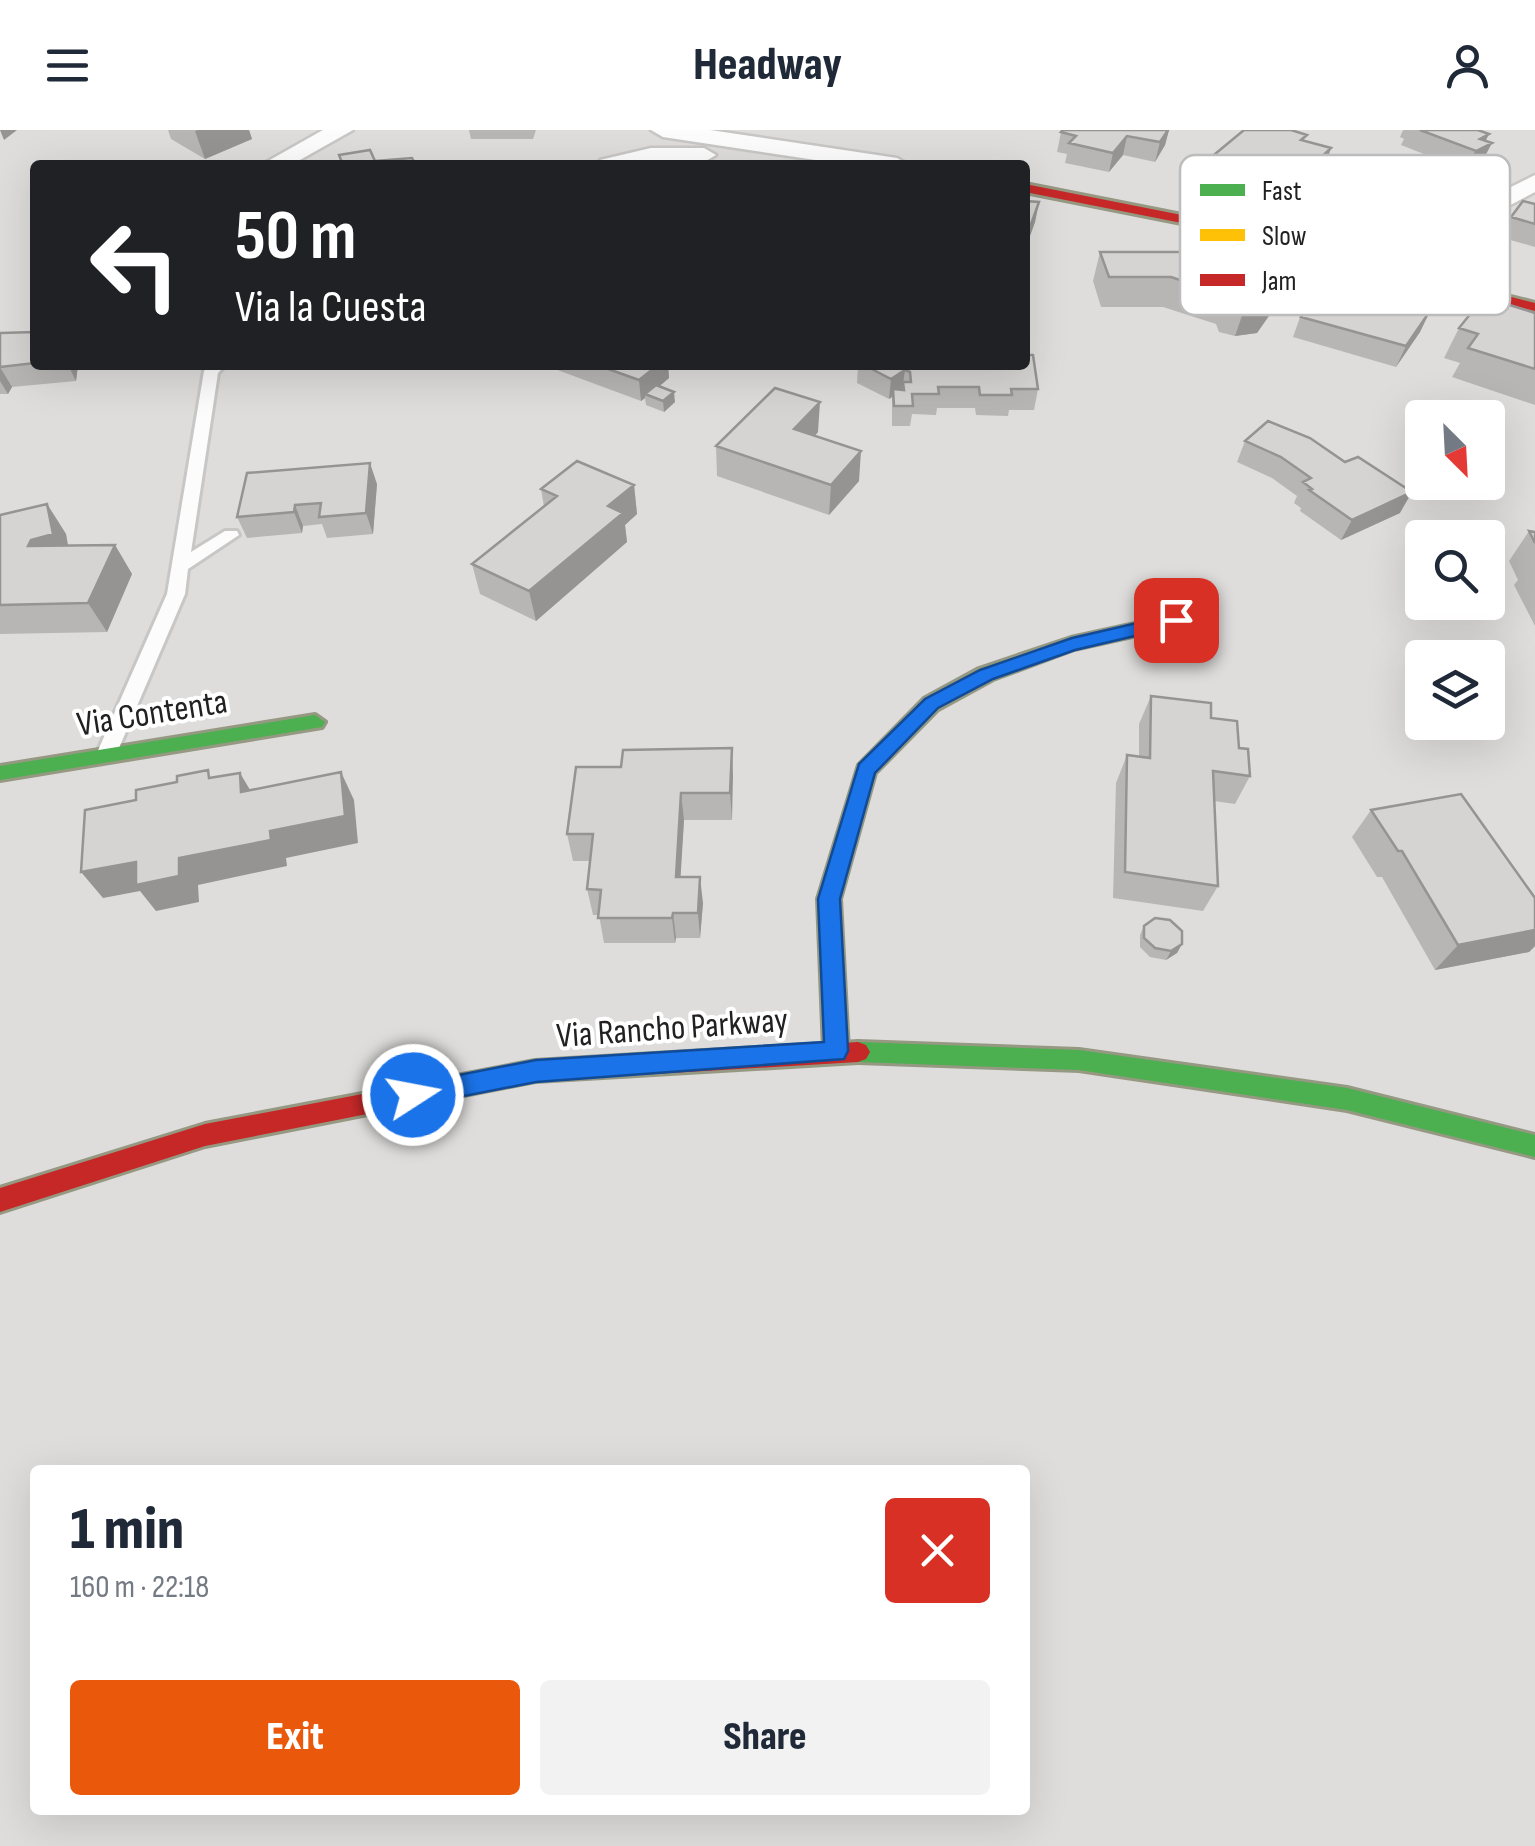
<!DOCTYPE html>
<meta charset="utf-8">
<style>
:root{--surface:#fff;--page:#f2f2f3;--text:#1f2937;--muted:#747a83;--accent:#ea580c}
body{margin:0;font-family:"Sofia Sans Condensed",sans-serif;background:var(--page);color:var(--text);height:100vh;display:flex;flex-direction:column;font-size:38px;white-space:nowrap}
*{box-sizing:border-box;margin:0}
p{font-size:32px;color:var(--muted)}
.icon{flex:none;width:55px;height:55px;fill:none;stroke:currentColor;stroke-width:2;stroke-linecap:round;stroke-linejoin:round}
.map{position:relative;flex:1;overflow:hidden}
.panel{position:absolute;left:30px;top:1335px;width:1000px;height:350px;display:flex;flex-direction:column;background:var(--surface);border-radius:10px;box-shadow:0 10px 40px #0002}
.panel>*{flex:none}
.top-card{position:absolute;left:30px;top:30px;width:1000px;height:210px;border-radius:10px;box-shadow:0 10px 40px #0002;background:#202124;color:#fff;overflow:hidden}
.needle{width:65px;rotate:156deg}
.controls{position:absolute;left:1405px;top:270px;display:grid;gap:20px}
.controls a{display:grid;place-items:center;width:100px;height:100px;border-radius:10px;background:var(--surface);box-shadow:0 10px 40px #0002;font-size:50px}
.pin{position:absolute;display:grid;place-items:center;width:85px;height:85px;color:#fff;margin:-42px;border-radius:20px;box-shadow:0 5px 15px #0006}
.me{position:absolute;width:110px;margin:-55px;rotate:79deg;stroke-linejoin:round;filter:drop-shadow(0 0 8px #0008)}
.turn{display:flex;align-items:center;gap:35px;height:210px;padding:0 40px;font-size:45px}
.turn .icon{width:130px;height:130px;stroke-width:2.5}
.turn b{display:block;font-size:70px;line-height:85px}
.round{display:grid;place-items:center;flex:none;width:105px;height:105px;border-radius:10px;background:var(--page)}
.headline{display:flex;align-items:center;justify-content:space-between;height:170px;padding:0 40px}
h1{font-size:60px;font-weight:800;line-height:75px}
.button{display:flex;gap:20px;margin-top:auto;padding:20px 40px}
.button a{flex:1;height:115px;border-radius:10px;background:var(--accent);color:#fff;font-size:40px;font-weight:800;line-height:115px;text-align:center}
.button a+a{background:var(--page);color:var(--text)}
header{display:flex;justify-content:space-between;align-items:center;height:130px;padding:0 40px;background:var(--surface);font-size:45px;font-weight:800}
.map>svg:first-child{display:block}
.residential{fill:#dedddc;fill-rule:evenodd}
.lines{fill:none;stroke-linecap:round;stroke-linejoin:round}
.lane-casing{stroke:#c8c7c6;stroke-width:6}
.street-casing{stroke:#c8c7c6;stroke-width:5}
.fast-casing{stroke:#969982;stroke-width:6}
.slow-casing{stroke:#969982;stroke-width:6}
.jam-casing{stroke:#969982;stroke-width:6}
.lane{fill:#fdfcfc;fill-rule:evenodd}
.street{fill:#fdfcfc;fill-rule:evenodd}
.fast{fill:#4caf50;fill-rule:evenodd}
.slow{fill:#ffc107;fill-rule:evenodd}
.jam{fill:#c62828;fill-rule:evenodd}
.wall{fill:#b8b6b5}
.shaded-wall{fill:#969493}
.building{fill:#d6d4d2;stroke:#969493;stroke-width:2.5}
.route{fill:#1a73e8;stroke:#114b97;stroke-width:2.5}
.labels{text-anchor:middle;stroke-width:8;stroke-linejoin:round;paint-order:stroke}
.street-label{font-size:35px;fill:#212121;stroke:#fff}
.key{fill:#fff;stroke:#bcbcbc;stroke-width:2.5}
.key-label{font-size:28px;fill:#212121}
</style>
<header><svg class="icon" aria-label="menu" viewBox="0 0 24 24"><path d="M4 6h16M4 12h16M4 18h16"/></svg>Headway<svg class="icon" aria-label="person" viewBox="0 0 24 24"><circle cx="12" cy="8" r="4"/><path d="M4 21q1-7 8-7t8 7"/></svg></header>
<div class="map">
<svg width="1535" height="1716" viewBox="0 0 1535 1716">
<rect width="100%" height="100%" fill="#efedeb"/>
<path class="residential" d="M 0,0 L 1535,0 L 1535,1716 L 0,1716 ZM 35,35 L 1025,35 L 1025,235 L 35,235 ZM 1422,288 L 1488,288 L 1488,352 L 1422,352 ZM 1422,408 L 1488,408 L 1488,472 L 1422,472 ZM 1422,528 L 1488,528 L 1488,592 L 1422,592 ZM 35,1340 L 1025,1340 L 1025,1680 L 35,1680 Z"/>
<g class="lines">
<defs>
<path id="lane" d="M 210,235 L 226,235 L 218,243 L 191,422 L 225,401 L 237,401 L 239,405 L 188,439 L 185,464 L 116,625 L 106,632 L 96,625 L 167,464 L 204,241 Z"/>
<path id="street" d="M 323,0 L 353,0 L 291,35 L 261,35 Z
M 651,0 L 710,0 L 897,28 L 909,35 L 849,35 L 663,7 Z
M 651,18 L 704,18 L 716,25 L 704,32 L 596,35 L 600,30 Z
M 1535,45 L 1535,62 L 1386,141 L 1377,143 L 1364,135 L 1368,129 Z"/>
<path id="fast" d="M 315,585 L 325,592 L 322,597 L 0,650 L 0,636 Z
M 858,912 L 1079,920 L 1347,958 L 1535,1005 L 1535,1027 L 1347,980 L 1079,940 L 858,932 L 850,929 L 846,922 L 850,915 Z"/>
<path id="slow" d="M 1176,485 L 1182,487 L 1182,495 L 1074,519 L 993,549 L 938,579 L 875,643 L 840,769 L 848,921 L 844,928 L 836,931 L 828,928 L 824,921 L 818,769 L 859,635 L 924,569 L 979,539 L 1071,508 Z"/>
<path id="jam" d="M 1025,54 L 1207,90 L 1535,173 L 1535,181 L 1207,98 L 1025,62 Z
M 858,912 L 866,915 L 870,922 L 866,929 L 858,932 L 535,951 L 205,1016 L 0,1082 L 0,1058 L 205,994 L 535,931 Z"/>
</defs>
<use href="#lane" class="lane-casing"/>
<use href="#street" class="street-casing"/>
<use href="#fast" class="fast-casing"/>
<use href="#slow" class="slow-casing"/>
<use href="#jam" class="jam-casing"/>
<use href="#lane" class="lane"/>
<use href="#street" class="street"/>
<use href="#fast" class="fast"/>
<use href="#slow" class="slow"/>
<use href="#jam" class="jam"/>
</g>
<path class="wall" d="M 168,0 L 249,0 L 252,9 L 205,29 L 171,9 Z
M 469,0 L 536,0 L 533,9 L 471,9 Z
M 1169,0 L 1165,15 L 1155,32 L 1123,25 L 1109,42 L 1065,33 L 1067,24 L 1057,22 L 1061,2 Z
M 1403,0 L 1481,0 L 1486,11 L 1482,32 L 1467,41 L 1401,15 L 1404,9 L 1400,7 Z
M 1305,11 L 1331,18 L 1324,38 L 1307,53 L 1282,46 L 1260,65 L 1203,48 L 1209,29 Z
M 1390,38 L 1401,55 L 1392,58 L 1377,51 L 1381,41 Z
M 1025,71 L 1039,72 L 1035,92 L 1026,117 L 1025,117 Z
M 1535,74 L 1535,117 L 1500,107 L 1511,87 Z
M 1355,77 L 1380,83 L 1372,92 L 1351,87 Z
M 1100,122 L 1273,180 L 1257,203 L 1235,206 L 1219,202 L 1216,194 L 1163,177 L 1101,177 L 1093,151 Z
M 1357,173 L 1376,178 L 1430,181 L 1420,202 L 1396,237 L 1293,207 L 1304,176 Z
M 1535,183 L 1535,275 L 1452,247 L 1460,233 L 1444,228 L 1459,198 Z
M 35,202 L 35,235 L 78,235 L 76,251 L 12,257 L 8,264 L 0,264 L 0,203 Z
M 544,235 L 668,235 L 669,248 L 659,256 L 675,272 L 664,282 L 646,275 L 645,268 L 641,271 Z
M 858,235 L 1025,235 L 1038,259 L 1034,280 L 1009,280 L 1008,286 L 976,285 L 975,278 L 937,278 L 936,285 L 912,284 L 910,296 L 892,296 L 892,267 L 889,269 L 857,253 Z
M 818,302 L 815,306 L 859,351 L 829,385 L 717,346 L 716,316 Z
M 1245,311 L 1400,383 L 1341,410 L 1300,381 L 1301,378 L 1294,373 L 1297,366 L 1272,348 L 1237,332 Z
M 377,354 L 373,404 L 327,408 L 322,394 L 303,396 L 302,403 L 247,408 L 237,387 Z
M 634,355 L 637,384 L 625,395 L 627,412 L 536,491 L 480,464 L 472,434 L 544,377 L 541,359 Z
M 47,374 L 66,404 L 68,415 L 115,415 L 132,444 L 107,502 L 0,504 L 0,385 Z
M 1529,401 L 1535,402 L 1535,496 L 1514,455 L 1518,450 L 1509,431 Z
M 1151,566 L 1211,588 L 1239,618 L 1250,646 L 1235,674 L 1214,671 L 1218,756 L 1203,781 L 1113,768 L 1116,653 L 1127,625 L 1139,627 L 1139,594 Z
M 732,618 L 732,690 L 684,690 L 680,747 L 703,773 L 700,808 L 676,808 L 675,813 L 604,813 L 599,785 L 593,785 L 587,759 L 590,731 L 573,731 L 567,704 L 621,637 Z
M 1371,680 L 1535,768 L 1535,816 L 1529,822 L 1435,840 L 1382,747 L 1377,747 L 1352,707 Z
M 1144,796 L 1182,814 L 1177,823 L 1166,830 L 1150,827 L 1140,817 L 1140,805 Z"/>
<path class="shaded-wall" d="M 0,0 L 17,0 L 4,10 Z
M 198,0 L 249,0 L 252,9 L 205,29 L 195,1 Z
M 1168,0 L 1169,0 L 1165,15 L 1155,32 L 1160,12 Z
M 1489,4 L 1482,18 L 1492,13 L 1482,32 L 1467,41 L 1480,9 Z
M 1127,6 L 1123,25 L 1109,42 L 1113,23 Z
M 1331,18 L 1324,38 L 1307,53 L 1314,34 Z
M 1288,27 L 1282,46 L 1260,65 L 1267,46 Z
M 1406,45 L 1401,55 L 1392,58 L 1396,48 Z
M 1039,72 L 1035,92 L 1026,117 L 1030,97 Z
M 1284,151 L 1273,180 L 1257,203 L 1235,206 L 1245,177 Z
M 1430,181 L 1420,202 L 1396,237 L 1406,216 Z
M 68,235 L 78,235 L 76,251 Z
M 658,235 L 668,235 L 669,248 L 648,266 L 645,264 L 645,268 L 641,271 L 639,250 Z
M 0,237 L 12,257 L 8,264 L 0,251 Z
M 905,240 L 902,261 L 893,259 L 892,267 L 889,269 L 891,249 Z
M 674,262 L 675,272 L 664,282 L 663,271 Z
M 820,272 L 818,302 L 793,329 L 794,299 Z
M 861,321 L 859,351 L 829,385 L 831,355 Z
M 370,333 L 377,354 L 373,404 L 366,383 Z
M 634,355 L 637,384 L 625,395 L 627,412 L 536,491 L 529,461 L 608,376 Z
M 1412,362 L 1400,383 L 1341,410 L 1352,390 Z
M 47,374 L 66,404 L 71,434 L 28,416 Z
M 295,375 L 303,396 L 302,403 L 294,382 Z
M 115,415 L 132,444 L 107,502 L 88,473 Z
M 732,618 L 733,646 L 732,690 L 730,663 Z
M 341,642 L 354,670 L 358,713 L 286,728 L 287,736 L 198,755 L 199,772 L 156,781 L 140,761 L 103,768 L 81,742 L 136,732 L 179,728 L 270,701 Z
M 240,643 L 256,670 L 241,662 Z
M 681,663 L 684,690 L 679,773 L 676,747 Z
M 700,747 L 703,773 L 700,808 L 698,783 Z
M 673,783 L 676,808 L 675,813 L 672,788 Z
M 1535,800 L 1535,816 L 1529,822 L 1435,840 L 1458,815 Z
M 1182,814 L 1177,823 L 1166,830 L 1171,821 Z"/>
<path class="building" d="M 1063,0 L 1168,0 L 1160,12 L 1127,6 L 1113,23 L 1069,13 L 1076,6 L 1061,2 Z
M 1244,0 L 1291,0 L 1307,5 L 1301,10 L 1331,18 L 1314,34 L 1288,27 L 1267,46 L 1209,29 Z
M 1420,0 L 1478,0 L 1489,4 L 1480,9 L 1492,13 L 1476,21 Z
M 370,20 L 375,31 L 412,28 L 416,35 L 343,35 L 339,25 Z
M 1025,71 L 1039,72 L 1030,97 L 1025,97 Z
M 1523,71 L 1535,74 L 1535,94 L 1511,87 Z
M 1100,122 L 1182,122 L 1284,151 L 1268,173 L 1245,177 L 1229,172 L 1226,165 L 1171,147 L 1109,147 Z
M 1324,150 L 1363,161 L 1354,172 L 1376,178 L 1383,168 L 1430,181 L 1406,216 L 1301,187 L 1308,178 L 1304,176 Z
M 1484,167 L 1535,183 L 1535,239 L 1468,218 L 1478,204 L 1459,198 Z
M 35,202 L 35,233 L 0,237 L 0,203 Z
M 1025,225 L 1033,225 L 1038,259 L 1011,259 L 1012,265 L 980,265 L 979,257 L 938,257 L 939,264 L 912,264 L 913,276 L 894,276 L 893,259 L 904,260 L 903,252 L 911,252 L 910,242 L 905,240 L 891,249 L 864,235 L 1025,235 Z
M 597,235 L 658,235 L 639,250 Z
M 656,255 L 674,262 L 663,271 L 645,264 Z
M 775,258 L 820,272 L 794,299 L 861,321 L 831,355 L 716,316 Z
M 1268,291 L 1310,308 L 1345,332 L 1358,327 L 1412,362 L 1352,390 L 1309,360 L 1312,359 L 1303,352 L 1311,348 L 1281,327 L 1245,311 Z
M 577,331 L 634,355 L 608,376 L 623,383 L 529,461 L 472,434 L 557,366 L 541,359 Z
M 370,333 L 366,383 L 319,387 L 321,373 L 295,375 L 294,382 L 237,387 L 247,343 Z
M 47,374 L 53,404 L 31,410 L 28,416 L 115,415 L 88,473 L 0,475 L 0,385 Z
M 1529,401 L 1535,402 L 1535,413 Z
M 1151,566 L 1211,573 L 1211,588 L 1237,591 L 1239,618 L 1248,619 L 1250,646 L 1213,641 L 1218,756 L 1125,742 L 1127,625 L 1150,628 Z
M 732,618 L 730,663 L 681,663 L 676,747 L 700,747 L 698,783 L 673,783 L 672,788 L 598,788 L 601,760 L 587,759 L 593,704 L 567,704 L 576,637 L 621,637 L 623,620 Z
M 208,640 L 209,648 L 240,643 L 241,662 L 341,642 L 345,686 L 270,701 L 271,710 L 179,728 L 179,746 L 136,755 L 136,732 L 81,742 L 85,680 L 136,670 L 136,660 L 177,652 L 177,646 Z
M 1461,664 L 1535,768 L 1535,800 L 1458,815 L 1402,721 L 1398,721 L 1371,680 Z
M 1155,788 L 1170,790 L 1182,801 L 1182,814 L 1171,821 L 1155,818 L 1144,808 L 1144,796 Z"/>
<path class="route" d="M 1176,484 L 1182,486 L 1182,495 L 1075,520 L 993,549 L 938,578 L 875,643 L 840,769 L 848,921 L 844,929 L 536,952 L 413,976 L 404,972 L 401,965 L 404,957 L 413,954 L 536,930 L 824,912 L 818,769 L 859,634 L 925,569 L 980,540 L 1072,508 Z"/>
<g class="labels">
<g class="street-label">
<text transform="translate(152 582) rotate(-9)" y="12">Via Contenta</text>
<text transform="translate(672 897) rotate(-4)" y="12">Via Rancho Parkway</text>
</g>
</g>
<rect x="1180" y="25" width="330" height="160" rx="15" class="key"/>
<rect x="1200" y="54" width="45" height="12" fill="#4caf50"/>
<rect x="1200" y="99" width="45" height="12" fill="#ffc107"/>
<rect x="1200" y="144" width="45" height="12" fill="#c62828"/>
<g class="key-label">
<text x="1262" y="70">Fast</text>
<text x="1262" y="115">Slow</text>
<text x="1262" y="160">Jam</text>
</g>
</svg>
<div class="controls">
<a><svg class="needle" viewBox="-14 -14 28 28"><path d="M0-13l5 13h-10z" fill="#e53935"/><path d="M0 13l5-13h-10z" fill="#747a83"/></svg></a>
<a><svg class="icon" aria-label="search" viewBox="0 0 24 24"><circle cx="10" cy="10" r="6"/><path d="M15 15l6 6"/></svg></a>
<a><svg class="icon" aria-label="layers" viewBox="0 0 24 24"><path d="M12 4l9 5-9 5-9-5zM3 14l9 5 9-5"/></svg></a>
</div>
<div class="pin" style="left:1176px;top:490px;background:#d93025"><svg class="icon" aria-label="arrive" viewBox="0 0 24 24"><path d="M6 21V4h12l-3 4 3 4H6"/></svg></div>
<svg class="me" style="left:413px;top:965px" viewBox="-20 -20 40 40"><circle r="17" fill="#1a73e8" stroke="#fff" stroke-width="3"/><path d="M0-11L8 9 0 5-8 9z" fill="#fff"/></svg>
<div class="top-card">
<div class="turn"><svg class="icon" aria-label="left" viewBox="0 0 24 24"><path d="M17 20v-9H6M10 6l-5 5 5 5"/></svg><div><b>50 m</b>Via la Cuesta</div></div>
</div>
<section class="panel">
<div class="headline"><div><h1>1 min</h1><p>160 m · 22:18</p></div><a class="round" style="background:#d93025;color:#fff"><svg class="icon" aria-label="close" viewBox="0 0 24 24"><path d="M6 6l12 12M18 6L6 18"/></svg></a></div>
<div class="button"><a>Exit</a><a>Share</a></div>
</section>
</div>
